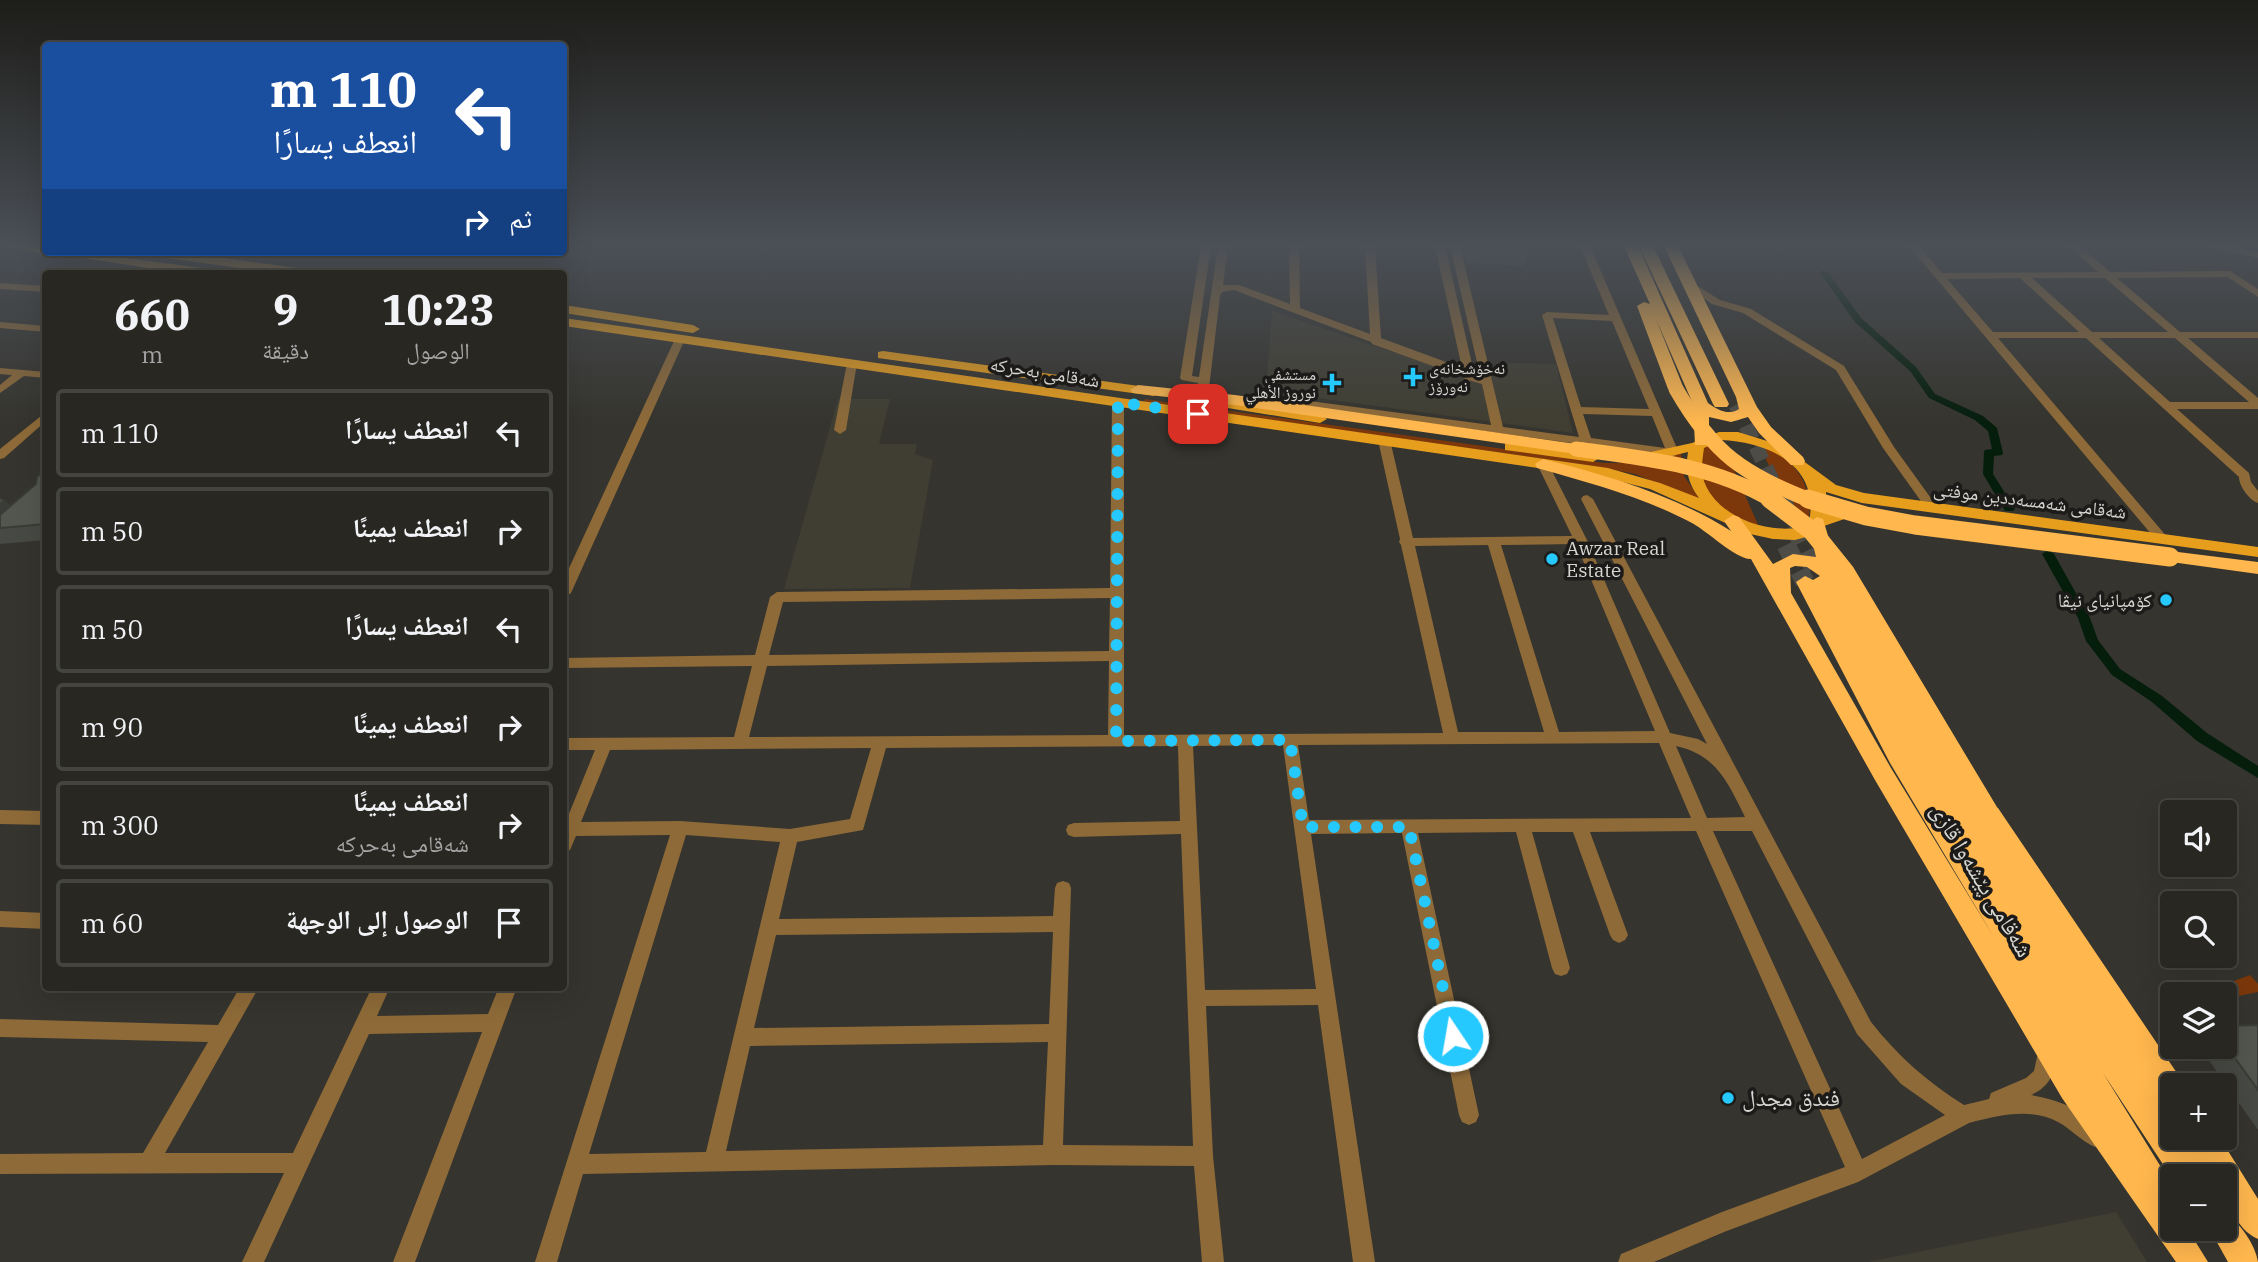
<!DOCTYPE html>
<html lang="ar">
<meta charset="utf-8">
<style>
:root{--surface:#282722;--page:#302f2a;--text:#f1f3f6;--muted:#a5a5a5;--line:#444440}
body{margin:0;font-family:"IBM Plex Serif","Noto Naskh Arabic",serif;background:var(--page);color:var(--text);direction:rtl;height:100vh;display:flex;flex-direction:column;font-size:26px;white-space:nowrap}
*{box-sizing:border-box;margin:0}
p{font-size:23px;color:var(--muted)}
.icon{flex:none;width:38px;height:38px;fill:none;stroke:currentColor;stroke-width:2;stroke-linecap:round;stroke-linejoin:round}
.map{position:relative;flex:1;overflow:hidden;direction:ltr}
.sheet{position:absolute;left:42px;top:270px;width:525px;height:721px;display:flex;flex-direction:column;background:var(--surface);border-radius:7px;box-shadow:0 7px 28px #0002,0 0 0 2px var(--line);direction:rtl}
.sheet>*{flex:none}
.hud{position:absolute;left:42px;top:42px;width:525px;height:214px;border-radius:7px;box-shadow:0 7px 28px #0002,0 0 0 2px var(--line);direction:rtl;background:#1a4fa0;color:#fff;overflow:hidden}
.tools{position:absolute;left:2160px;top:800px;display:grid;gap:14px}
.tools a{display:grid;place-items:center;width:77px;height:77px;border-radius:7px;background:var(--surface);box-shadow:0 7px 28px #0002,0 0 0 2px var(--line);font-size:35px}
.pin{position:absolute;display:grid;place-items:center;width:60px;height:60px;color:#fff;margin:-30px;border-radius:14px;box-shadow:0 4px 10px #0006}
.me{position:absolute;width:77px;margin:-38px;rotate:348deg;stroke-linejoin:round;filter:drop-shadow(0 0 5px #0008)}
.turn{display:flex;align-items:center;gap:24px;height:147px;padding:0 35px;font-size:32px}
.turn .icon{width:91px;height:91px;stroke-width:2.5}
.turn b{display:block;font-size:49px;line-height:60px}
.then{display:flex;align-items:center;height:66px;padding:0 35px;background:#0003;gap:14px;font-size:26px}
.eta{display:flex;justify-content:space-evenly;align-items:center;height:119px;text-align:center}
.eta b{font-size:42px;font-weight:700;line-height:49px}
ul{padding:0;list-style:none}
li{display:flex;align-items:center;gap:21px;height:88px;margin:0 14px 10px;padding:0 21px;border:4px solid var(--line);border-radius:7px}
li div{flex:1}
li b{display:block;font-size:26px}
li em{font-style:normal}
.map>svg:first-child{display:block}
.built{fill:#403e32}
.green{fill:#7c380b}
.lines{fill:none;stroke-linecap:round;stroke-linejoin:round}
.canal{fill:#051e0c;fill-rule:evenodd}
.highway-tunnel-far1{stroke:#4d4c47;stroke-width:15;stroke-dasharray:15 8;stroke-linecap:butt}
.highway-tunnel{stroke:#4d4c47;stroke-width:19;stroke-dasharray:19 10;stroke-linecap:butt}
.minor{fill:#8e6a38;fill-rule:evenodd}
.major{fill:#e89e1d;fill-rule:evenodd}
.highway{fill:#ffb74e;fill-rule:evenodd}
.highway-bridge-far1{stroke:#ffb74e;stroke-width:15}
.highway-bridge{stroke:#ffb74e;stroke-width:19}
.wall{fill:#474944}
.shaded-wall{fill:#3a3c37}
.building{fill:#53554f;stroke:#3a3c37;stroke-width:2}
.route{stroke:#26c9fe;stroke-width:12;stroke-dasharray:0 21.6}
.poi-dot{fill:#26c9fe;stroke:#1c1b19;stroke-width:2.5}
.labels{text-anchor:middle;stroke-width:7;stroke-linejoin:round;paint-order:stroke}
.far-poi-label{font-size:16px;fill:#d6d6d2;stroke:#1c1b19;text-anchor:start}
.street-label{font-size:19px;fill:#d6d6d2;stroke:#1c1b19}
.poi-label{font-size:19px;fill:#d6d6d2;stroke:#1c1b19;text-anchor:start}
.near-street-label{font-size:23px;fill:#d6d6d2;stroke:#1c1b19}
.near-poi-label{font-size:23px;fill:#d6d6d2;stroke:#1c1b19;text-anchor:start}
</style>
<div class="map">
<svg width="2258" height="1262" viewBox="0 0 2258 1262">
<rect width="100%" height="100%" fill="#35342e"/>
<path class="built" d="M 1272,311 L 1395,353 L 1401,346 L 1458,365 L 1489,369 L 1509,363 L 1556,364 L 1573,433 L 1266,391 Z
M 838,399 L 890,399 L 879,444 L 917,444 L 915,454 L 933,460 L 910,588 L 784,589 Z
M 2116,1212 L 2147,1262 L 1868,1262 Z"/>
<path class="green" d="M 1145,399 L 1604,463 L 1644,463 L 1681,453 L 1684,476 L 1701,501 L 1635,474 L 1599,467 L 1144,402 Z
M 1720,438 L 1759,527 C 1736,520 1707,502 1701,476 C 1699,468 1702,456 1702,448 Z
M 1759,444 C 1791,455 1813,482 1809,516 L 1797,527 Z
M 2250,975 L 2258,984 L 2258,992 L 2224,999 L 2224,994 L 2199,994 Z"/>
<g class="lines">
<path class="canal" d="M 1821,271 L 1827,271 L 1861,318 L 1916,367 L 1935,394 L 1983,416 L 1997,428 L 2003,453 L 2002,455 L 1994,456 L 1993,474 L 2015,509 L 2013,511 L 2005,511 L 1983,474 L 1984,452 L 1985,450 L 1992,449 L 1988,431 L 1975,420 L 1929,398 L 1910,371 L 1855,322 L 1820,273 Z
M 2048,550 L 2054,554 L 2090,618 L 2098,640 L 2120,669 L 2162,696 L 2207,733 L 2258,766 L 2258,778 L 2197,741 L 2152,702 L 2112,675 L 2086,641 L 2078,618 L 2042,554 Z"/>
<path class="highway-tunnel-far1" d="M 1736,405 L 1782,501"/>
<path class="highway-tunnel" d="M 1781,499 L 1821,582
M 1786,545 L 1805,582"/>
<path class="minor" d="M 1201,246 L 1211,246 L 1192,376 L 1199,377 L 1218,246 L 1228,246 L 1223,285 L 1239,285 L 1290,304 L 1289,246 L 1299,246 L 1300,308 L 1370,334 L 1365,246 L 1375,246 L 1381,338 L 1462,368 L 1435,246 L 1445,246 L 1474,373 L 1480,375 L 1450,246 L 1460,246 L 1503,427 L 1579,437 L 1542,315 L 1547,312 L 1609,315 L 1580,246 L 1590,246 L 1679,453 L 1673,457 L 1302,406 L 1280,409 L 1280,405 L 1302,400 L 1491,425 L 1482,384 L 1465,379 L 1463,377 L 1372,344 L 1371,342 L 1234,290 L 1222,292 L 1220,296 L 1208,396 L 1202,399 L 1198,398 L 1198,383 L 1182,380 L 1180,378 ZM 1553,318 L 1612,321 L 1649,409 L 1581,407 ZM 1583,414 L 1652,416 L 1665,448 L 1591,438 Z
M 1909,246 L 1919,246 L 1942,273 L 2098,272 L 2069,246 L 2080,246 L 2110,272 L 2230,271 L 2258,289 L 2258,297 L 2228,277 L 2117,278 L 2180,332 L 2258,332 L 2258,338 L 2188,338 L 2258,398 L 2258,409 L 2177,409 L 2249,473 L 2251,482 L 2258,491 L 2258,503 C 2249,500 2239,486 2239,477 L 2086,338 L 1998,338 L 2168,538 L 2167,541 L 2157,541 ZM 2021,278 L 2021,279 L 2079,332 L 1993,332 L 1947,279 ZM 2032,278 L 2105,278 L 2168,332 L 2092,332 ZM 2099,338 L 2175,338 L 2249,402 L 2170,402 Z
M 2208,246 L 2228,246 L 2258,252 L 2258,258 Z
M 1691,282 L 1720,300 L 1751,309 L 1844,366 L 1894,447 L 1938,508 L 1936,511 L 1928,511 L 1883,448 L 1836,370 L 1743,313 L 1712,304 L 1687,287 L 1686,285 Z
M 0,283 L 46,286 L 46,292 L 0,289 Z
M 0,322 L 46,326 L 46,332 L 0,328 Z
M 680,336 L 685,339 L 571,593 L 564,598 L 564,579 L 675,339 Z
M 852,360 L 857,363 L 846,430 L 840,434 L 834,430 L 847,363 Z
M 0,368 L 46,372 L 46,378 L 24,376 L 0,393 L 0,385 L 12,375 L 0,374 Z
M 1118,399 L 1124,402 L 1124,735 L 1443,733 L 1401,545 L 1399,542 L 1400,539 L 1378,440 L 1384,436 L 1390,440 L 1413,538 L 1572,536 L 1537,464 L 1543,460 L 1547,461 L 1587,540 L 1670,733 L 1698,739 L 1707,744 L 1581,499 L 1583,496 L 1587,495 L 1593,499 L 1871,1022 C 1898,1056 1927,1082 1964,1105 L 1989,1099 L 1991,1093 L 2026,1078 L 2034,1071 L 2039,1048 L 2046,1045 L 2053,1048 C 2061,1068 2049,1088 2031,1095 C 2055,1099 2095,1112 2105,1137 L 2102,1144 L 2095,1147 C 2081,1141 2071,1129 2058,1122 C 2031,1107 1996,1116 1969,1123 L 1858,1182 L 1724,1232 L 1654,1262 L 1618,1262 L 1621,1254 L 1722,1212 L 1845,1167 L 1696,831 L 1590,832 L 1628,935 L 1625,940 L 1619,943 L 1613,940 L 1610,935 L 1573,832 L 1532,832 L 1570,968 L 1567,974 L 1561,976 L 1555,974 L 1552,968 L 1516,832 L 1418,833 L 1479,1115 L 1476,1122 L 1469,1125 L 1462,1122 L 1459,1115 L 1402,833 L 1311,834 L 1375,1262 L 1353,1262 L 1318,1005 L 1206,1006 L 1213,1156 L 1224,1262 L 1202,1262 L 1194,1166 L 1053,1165 L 583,1174 L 557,1262 L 535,1262 L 670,835 L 576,836 L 570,850 L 564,852 L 564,826 L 595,750 L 564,750 L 564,738 L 734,737 L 752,666 L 564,668 L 564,658 L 755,655 L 770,597 L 777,592 L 1110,588 L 1112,402 ZM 1576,544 L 1655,731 L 1559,732 L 1501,545 ZM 1488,545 L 1544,732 L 1458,732 L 1415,546 ZM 1110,598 L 1109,651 L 769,655 L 783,602 ZM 1109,661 L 1108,735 L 749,737 L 767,666 ZM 1659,743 L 1691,818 L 1309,820 L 1298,745 ZM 1283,745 L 1316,989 L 1205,990 L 1193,746 ZM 1178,746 L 1180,821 L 1074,823 L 1068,825 L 1066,830 L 1068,835 L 1074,837 L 1181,834 L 1193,1146 L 1063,1145 L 1071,888 L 1069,883 L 1063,881 L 1057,883 L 1055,888 L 1053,916 L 779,919 L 797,842 L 863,830 L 886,748 ZM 1676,746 C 1717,755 1728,783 1745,817 L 1707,818 ZM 871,748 L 850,819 L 790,829 L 680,821 L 581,822 L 610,750 ZM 1713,831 L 1752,831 L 1857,1034 L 1901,1084 L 1945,1115 L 1862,1159 ZM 686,835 L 780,842 L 706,1152 L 589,1154 ZM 1053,932 L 1049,1024 L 754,1028 L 776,935 ZM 1048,1042 L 1043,1145 L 726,1151 L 750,1046 Z
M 46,412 L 46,421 L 4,458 L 0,459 L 0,449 Z
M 0,810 L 46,811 L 46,825 L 0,824 Z
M 0,911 L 46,913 L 46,929 L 0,927 Z
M 240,987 L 259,987 L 165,1153 L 293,1153 L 372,987 L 390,987 L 377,1016 L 488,1014 L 499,987 L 517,987 L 415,1262 L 393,1262 L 482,1032 L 369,1034 L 264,1262 L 242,1262 L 284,1173 L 0,1174 L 0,1154 L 143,1153 L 208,1042 L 0,1037 L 0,1019 L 218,1025 Z"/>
<path class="major" d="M 9,246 L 46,247 L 46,252 L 82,252 L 208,269 L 214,273 L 181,273 L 51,253 L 46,255 Z
M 146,252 L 178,252 L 304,269 L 310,273 L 277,273 L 152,256 Z
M 564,305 L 693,325 L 700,329 L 693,333 L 564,313 Z
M 564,318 L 1608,468 L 1660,483 L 1699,498 C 1688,483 1685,470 1688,452 L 1642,463 L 1634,458 L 1637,455 L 1692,443 L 1719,432 L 1738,432 L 1783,446 L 1836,485 L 1864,493 L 2258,547 L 2258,557 L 1862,503 L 1826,492 L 1827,511 L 1853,505 L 1861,510 L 1859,514 L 1824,526 L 1821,533 L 1795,540 L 1773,539 L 1750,534 L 1650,489 L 1607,478 L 564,326 ZM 1721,440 C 1771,442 1823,468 1808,526 C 1774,535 1723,521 1706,486 C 1700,474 1702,462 1704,448 Z
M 883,351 L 1154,388 L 1161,392 L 1154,396 L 878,358 L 878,352 Z
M 1202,396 L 1320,415 L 1327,419 L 1320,423 L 1197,403 L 1197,397 Z
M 1510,443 L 1593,452 L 1601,457 L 1593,462 L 1505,450 L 1505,444 Z"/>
<path class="highway" d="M 1624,246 L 1638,246 L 1708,403 C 1718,410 1728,416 1739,409 L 1736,397 L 1664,246 L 1678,246 L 1757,407 L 1771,427 L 1803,457 L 1805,461 L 1803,465 L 1791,465 L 1759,433 L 1748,417 L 1731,422 L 1709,417 L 1709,442 L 1707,445 L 1695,445 L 1693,404 L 1656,319 L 1684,389 L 1676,394 L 1668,389 L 1637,306 L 1644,302 L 1650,304 Z
M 1639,246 L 1653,246 L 1729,404 L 1727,407 L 1715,407 L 1713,404 Z
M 1138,385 L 1235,395 L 1576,444 L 1584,449 L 1576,454 L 1235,405 L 1133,393 L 1130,390 Z
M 1543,459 C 1609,476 1674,495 1731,531 L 1724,521 L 1733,515 L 1739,517 L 1773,564 L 1793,554 L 1816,557 L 1808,523 L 1817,517 L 1823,519 L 1837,566 L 1915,702 L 1982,809 L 1990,805 L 1998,808 L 2181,1079 L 2184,1085 L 2172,1085 L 2172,1138 L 2220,1138 L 2258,1199 L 2258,1239 C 2236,1230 2224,1198 2224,1176 L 2172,1178 L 2103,1073 L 2172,1185 L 2172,1228 L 2187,1228 L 2208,1262 L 2176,1262 L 2062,1098 L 1875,780 L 1751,559 C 1737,560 1707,531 1692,523 C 1643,497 1590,483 1537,468 L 1535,464 ZM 1795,566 L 1807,567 L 1820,576 L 1813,580 L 1805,576 L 1796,582 L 1890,763 L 1995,939 L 1891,768 L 1791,593 L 1790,568 Z
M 2170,551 L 2258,562 L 2258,574 L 2164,561 L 2161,557 Z
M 2224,1214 C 2239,1220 2256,1246 2258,1262 L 2228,1262 L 2209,1228 L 2224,1228 Z"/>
<path class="highway-bridge-far1" d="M 1676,389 C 1714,455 1742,473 1812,501
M 1576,449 C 1643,458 1714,465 1773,501"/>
<path class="highway-bridge" d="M 1770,499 L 1812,531 L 1845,572 L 1990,814
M 1808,499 L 1866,516 L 1915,525 L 2170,557"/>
</g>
<path class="wall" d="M 1463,246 L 1526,246 L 1528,252 L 1524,266 L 1467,263 Z
M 46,469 L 46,540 L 0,544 L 0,498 L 10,506 L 36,484 Z
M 2258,1025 L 2258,1130 L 2199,1046 L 2224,1046 L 2224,1026 Z"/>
<path class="shaded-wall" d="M 4,499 L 13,510 L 0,525 L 0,503 Z"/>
<path class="building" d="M 1469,246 L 1526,246 L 1528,252 L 1470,250 Z
M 46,469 L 46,524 L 0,528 L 0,515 L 36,484 L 37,477 Z
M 2258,1025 L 2258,1090 L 2224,1043 L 2224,1026 Z"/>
<linearGradient id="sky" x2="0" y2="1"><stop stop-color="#1d1d19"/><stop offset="0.58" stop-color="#4b5057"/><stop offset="1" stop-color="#4b5057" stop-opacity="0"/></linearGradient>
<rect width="2258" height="423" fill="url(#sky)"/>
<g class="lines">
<path class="route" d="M 1198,414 L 1118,402 L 1116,741 L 1290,740 L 1303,827 L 1409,827 L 1453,1036"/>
</g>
<g class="poi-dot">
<path d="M1409.5 366.5h7v7h7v7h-7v7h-7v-7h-7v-7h7z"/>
<path d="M1328.5 372.5h7v7h7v7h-7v7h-7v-7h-7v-7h7z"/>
<circle cx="1552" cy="559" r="7"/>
<circle cx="2166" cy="600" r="7"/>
<circle cx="1728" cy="1098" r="7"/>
</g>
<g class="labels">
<g class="far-poi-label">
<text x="1429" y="374">نەخۆشخانەی<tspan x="1429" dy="18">نەورۆز</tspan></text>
<text x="1316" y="380" text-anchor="end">مستشفى<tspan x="1316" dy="18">نوروز الأهلي</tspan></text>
</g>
<g class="street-label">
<text transform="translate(1045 372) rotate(9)" y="7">شەقامی بەحرکە</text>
<text transform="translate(2030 500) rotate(7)" y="7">شەقامی شەمسەددین موفتی</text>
</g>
<g class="poi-label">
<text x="1566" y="555">Awzar Real<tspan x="1566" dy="22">Estate</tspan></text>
<text x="2152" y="607" text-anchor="end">کۆمپانیای نیڤا</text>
</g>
<g class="near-street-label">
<text transform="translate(1982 880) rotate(59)" y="8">شەقامی پێشەوا قازی</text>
</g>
<g class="near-poi-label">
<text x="1742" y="1106">فندق مجدل</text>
</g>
</g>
</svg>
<div class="tools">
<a><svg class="icon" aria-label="sound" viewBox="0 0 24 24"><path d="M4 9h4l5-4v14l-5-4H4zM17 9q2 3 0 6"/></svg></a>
<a><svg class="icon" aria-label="search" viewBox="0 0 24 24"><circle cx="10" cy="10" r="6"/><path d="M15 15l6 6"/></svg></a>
<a><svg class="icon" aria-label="layers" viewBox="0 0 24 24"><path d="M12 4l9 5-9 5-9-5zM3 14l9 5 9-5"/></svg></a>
<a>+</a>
<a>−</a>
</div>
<div class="pin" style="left:1198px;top:414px;background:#d93025"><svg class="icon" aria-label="arrive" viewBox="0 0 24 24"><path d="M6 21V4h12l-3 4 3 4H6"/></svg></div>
<svg class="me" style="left:1453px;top:1036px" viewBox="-20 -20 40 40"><circle r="17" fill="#26c9fe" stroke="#fff" stroke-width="3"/><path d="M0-11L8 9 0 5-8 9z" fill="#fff"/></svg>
<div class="hud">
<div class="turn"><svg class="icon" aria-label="left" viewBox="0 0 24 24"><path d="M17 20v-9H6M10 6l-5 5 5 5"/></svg><div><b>110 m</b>انعطف يسارًا</div></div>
<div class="then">ثم<svg class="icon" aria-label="right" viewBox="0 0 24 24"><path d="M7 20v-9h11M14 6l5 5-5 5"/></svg></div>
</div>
<section class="sheet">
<div class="eta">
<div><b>10:23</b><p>الوصول</p></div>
<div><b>9</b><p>دقيقة</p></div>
<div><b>660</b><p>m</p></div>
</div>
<ul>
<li><svg class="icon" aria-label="left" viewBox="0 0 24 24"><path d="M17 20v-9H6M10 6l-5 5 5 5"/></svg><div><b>انعطف يسارًا</b></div><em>110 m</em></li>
<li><svg class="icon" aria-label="right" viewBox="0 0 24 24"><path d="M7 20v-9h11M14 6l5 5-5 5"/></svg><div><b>انعطف يمينًا</b></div><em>50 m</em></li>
<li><svg class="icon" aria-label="left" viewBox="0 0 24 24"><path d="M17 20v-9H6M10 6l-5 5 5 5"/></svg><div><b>انعطف يسارًا</b></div><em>50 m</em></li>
<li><svg class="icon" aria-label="right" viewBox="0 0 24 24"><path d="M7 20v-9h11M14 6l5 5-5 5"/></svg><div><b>انعطف يمينًا</b></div><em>90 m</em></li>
<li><svg class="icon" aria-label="right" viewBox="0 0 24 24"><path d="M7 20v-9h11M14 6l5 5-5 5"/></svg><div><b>انعطف يمينًا</b><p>شەقامی بەحرکە</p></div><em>300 m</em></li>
<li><svg class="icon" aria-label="arrive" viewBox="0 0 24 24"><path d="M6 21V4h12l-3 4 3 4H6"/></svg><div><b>الوصول إلى الوجهة</b></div><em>60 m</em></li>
</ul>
</section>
</div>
